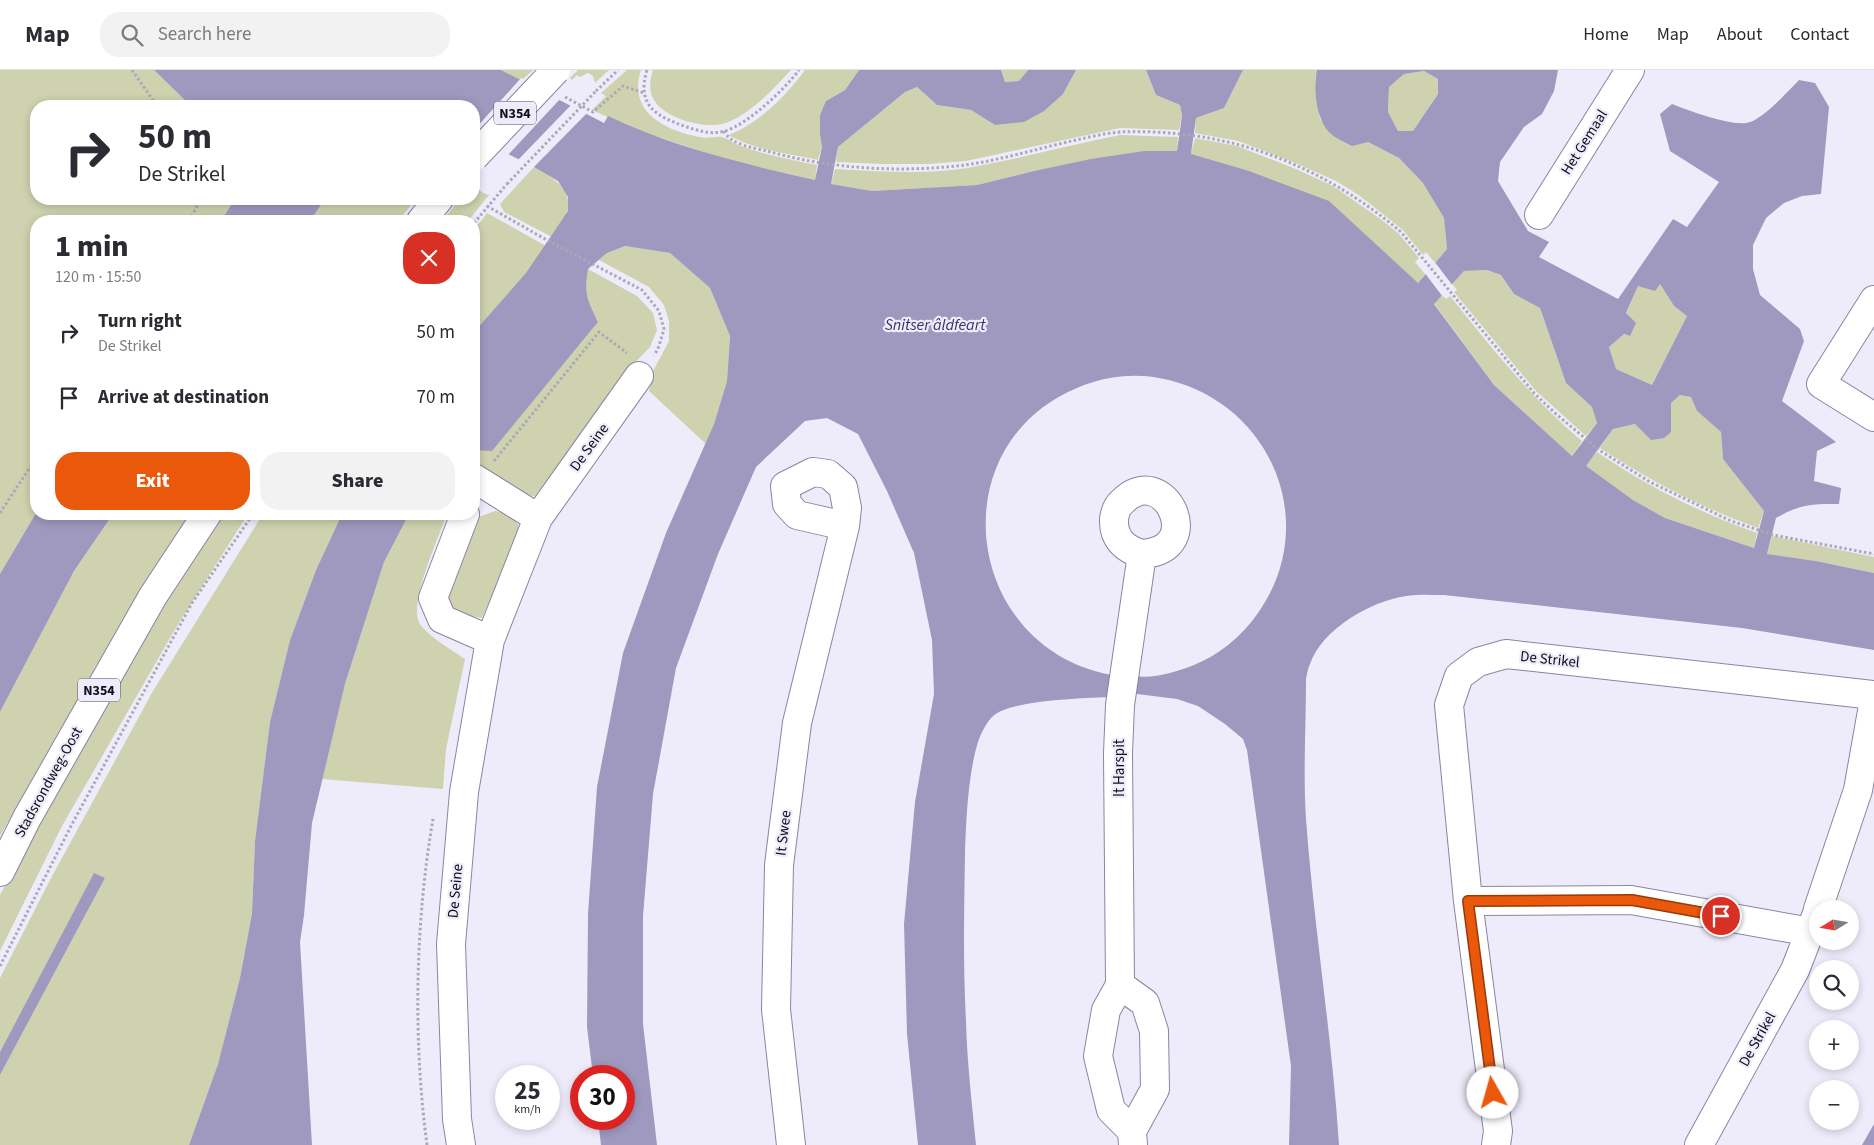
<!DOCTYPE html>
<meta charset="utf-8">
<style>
:root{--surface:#fff;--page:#f2f2f3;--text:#2b2b33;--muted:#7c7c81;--line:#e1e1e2;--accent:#ea580c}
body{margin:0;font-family:"Source Sans 3",sans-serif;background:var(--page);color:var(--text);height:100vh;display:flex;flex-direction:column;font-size:19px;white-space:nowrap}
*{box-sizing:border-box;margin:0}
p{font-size:16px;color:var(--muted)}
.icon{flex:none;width:28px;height:28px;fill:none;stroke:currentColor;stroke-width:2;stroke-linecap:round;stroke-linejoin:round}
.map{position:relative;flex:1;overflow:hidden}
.details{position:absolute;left:30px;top:145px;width:450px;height:305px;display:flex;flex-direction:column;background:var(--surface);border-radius:20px;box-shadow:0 2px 8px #0003}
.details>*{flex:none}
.top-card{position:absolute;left:30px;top:30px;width:450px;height:105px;border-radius:20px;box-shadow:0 2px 8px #0003;background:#fff;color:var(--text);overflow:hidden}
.needle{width:32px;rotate:259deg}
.fabs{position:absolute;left:1809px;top:830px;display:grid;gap:10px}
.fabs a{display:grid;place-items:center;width:50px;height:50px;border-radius:50%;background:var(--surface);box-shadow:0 2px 8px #0003;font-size:25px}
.speed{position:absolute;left:495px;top:995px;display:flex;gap:10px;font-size:25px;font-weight:700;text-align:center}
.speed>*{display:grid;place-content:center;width:65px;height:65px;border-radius:50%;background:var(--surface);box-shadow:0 2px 8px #0003;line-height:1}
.speed small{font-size:12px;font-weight:400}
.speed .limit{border:8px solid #d22;background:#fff;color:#111}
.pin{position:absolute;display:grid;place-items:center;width:42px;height:42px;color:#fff;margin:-21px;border:2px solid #fff;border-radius:50%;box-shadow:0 1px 5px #0007}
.me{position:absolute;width:55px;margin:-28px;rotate:353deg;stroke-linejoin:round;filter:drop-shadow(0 0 4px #0008)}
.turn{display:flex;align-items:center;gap:18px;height:105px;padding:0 25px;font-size:22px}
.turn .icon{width:65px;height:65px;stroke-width:2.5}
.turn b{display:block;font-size:35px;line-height:42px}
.round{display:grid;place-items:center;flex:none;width:52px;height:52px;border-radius:20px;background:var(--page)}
.head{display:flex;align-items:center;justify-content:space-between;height:85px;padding:0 25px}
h1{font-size:30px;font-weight:800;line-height:38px}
.action{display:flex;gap:10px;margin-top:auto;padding:10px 25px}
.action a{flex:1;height:58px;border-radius:20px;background:var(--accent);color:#fff;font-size:20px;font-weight:800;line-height:58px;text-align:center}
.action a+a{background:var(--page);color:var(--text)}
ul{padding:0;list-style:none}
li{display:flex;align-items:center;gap:15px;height:65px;padding:0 25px}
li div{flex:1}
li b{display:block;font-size:19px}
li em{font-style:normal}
header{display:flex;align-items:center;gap:30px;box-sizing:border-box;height:70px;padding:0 25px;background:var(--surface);border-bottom:1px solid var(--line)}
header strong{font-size:24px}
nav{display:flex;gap:28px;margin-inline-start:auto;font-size:18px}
.search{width:350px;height:45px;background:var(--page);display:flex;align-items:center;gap:12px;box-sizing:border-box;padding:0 18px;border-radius:20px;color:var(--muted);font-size:19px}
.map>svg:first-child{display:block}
.green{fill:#cfd2ae}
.water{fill:#9f98bf;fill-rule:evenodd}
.pier{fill:#eeecfa}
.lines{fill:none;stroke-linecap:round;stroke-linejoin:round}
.minor-casing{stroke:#8a84a4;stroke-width:30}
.major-casing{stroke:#8a84a4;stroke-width:30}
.path{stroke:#aba9b7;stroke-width:3;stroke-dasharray:2.5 2.5;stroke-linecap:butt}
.minor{stroke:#fff;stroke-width:28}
.major{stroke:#fff;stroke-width:28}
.major-bridge-casing{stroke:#8a84a4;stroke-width:30;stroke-linecap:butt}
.path-bridge{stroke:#aba9b7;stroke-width:3;stroke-dasharray:2.5 2.5;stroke-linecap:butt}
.major-bridge{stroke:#fff;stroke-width:28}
.route-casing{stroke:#983908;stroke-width:12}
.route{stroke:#ea580c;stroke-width:9}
.labels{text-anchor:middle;stroke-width:4.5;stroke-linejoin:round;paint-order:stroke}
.shield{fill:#eeecfa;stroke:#53515e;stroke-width:1}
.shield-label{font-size:14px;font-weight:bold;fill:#110f1b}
.street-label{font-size:15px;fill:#110f1b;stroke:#eeecfa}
.water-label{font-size:16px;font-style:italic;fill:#3d3063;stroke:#eeecfa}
</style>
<header>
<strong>Map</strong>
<div class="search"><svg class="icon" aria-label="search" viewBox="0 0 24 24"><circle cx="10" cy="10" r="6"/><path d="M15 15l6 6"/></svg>Search here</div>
<nav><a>Home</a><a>Map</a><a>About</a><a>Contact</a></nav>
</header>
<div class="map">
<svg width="1874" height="1075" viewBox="0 0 1874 1075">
<rect width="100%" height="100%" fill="#eeecfa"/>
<path class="green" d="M 0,0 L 154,0 L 191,36 L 36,36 L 36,129 L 232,129 L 231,135 L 221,151 L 36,151 L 36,443 L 0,504 Z
M 501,0 L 533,0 L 521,11 Z
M 578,0 L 609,0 L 595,13 L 593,6 L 588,3 L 580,7 L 577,5 L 572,10 L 570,8 Z
M 627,0 L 641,0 C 627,42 665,60 699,67 C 707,69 715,66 722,67 C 729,69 736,75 743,77 C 767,85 792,90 817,95 L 815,110 L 731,91 L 637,60 L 592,40 L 606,26 L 601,23 Z
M 653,0 L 791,0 C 773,19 752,43 726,53 C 706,60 665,49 654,30 C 648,20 650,10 653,0 Z
M 805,0 L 859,0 L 845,20 L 826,31 L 820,65 L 822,77 L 818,90 C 791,84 753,80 729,65 C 758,54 787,25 805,0 Z
M 1001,0 L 1028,0 L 1019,11 L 1005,12 Z
M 1076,0 L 1146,0 L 1156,25 L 1180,35 L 1182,46 L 1179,60 L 1120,58 L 966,91 L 929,94 L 882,94 L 836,92 L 838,77 L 905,22 L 917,17 L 937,35 L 971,40 L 995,55 L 1063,24 Z
M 1243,0 L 1317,0 L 1315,10 L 1320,49 L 1331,64 L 1368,72 L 1399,88 L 1423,113 L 1444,148 L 1447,179 L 1435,193 L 1426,182 L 1423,185 L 1403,160 L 1360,126 L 1336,111 L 1298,94 L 1238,71 L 1195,63 L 1196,48 L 1224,38 Z
M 1424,1 L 1438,9 L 1438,24 L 1413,61 L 1398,61 L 1388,42 L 1389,17 L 1404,4 Z
M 1120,65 L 1178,67 L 1177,81 L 1144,81 L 1034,101 L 977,115 L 872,121 L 831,114 L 835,99 C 879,101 924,105 968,98 C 1019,89 1069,75 1120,65 Z
M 1195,68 L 1237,76 L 1296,99 L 1333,116 L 1382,150 L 1399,164 L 1419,188 L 1415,192 L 1425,204 L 1418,213 L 1191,84 Z
M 534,97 C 550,106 572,117 568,140 C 567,149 557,159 552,167 L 504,142 L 500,134 Z
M 474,115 L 483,123 L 489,125 L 468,151 L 442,151 L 460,129 L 474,129 Z
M 325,129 L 416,129 L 398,151 L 310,151 Z
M 487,143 L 546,176 L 527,203 L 474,262 L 474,160 Z
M 625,176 L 670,183 L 710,218 L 730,266 L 727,311 L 714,354 L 706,374 L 649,321 L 652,303 L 669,271 L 669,251 L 664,235 L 649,217 L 599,190 L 607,183 Z
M 588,199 L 637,226 L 653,243 L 657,260 L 650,277 L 625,303 L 535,426 L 516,425 L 474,399 L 474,380 L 492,380 L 598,252 C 587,229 584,225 588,199 Z
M 1487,200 L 1501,205 L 1514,224 L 1540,238 L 1566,313 L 1592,337 L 1597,353 L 1586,366 L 1536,321 L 1454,222 L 1457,220 L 1452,214 L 1464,201 Z
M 1660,214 L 1674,236 L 1687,246 L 1652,315 L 1616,299 L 1609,277 L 1624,264 L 1630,266 L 1626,244 L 1638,216 Z
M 1442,225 L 1446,229 L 1450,226 C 1492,278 1530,327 1582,371 L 1572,386 L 1494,315 L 1434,233 Z
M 1680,325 L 1691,327 L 1697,341 L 1721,362 L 1723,389 L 1764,441 L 1758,458 C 1702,438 1650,411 1600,378 L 1613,359 L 1635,354 L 1651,369 L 1671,362 L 1671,333 Z
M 1597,382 C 1647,416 1700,443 1757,463 L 1754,478 L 1665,448 L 1633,430 L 1585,396 Z
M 495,441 L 511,443 L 521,460 L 482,548 L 465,545 L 450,540 L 446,534 L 452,512 L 476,448 Z
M 113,444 L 190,444 L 141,518 L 0,766 L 0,642 L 74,501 Z
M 219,444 L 248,444 L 177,556 L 62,756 L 0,881 L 0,825 L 133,581 Z
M 263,444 L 342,444 L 316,500 L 290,570 L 270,652 L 255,771 L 252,842 L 240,908 L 218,994 L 189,1075 L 0,1075 L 0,1005 L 105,808 L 94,804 L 0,982 L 0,908 L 50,810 L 153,621 Z
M 409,444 L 447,444 C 440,465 407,535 420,554 C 429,567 452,580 465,589 L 446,679 L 443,719 L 322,709 L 345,614 L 384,492 Z
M 1772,466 L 1874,487 L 1874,503 L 1816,491 L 1767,484 Z"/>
<path class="water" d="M 154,0 L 501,0 L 604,53 L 608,46 C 673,77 744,94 815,110 L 822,77 L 820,65 L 820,45 L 826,31 L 845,20 L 859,0 L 1001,0 L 1005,12 L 1019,11 L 1028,0 L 1076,0 L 1063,24 L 1044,41 L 1024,52 L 995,55 L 971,40 L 937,35 L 917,17 L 905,22 L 838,77 L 831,114 L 872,121 L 977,115 L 1034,101 L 1091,89 L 1144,81 L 1177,81 L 1182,46 L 1180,35 L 1156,25 L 1146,0 L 1243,0 L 1224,38 L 1196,48 L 1191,84 L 1249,101 L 1329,131 L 1418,213 L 1447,179 L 1444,148 L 1423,113 L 1399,88 L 1368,72 L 1352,76 C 1345,72 1337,69 1331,64 C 1316,51 1313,18 1317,0 L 1558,0 L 1554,21 L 1542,44 L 1524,57 L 1500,92 L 1498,111 L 1528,161 L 1549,172 L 1539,187 L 1618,229 L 1673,149 L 1687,157 L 1719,112 L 1670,81 L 1660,44 L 1672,34 C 1690,41 1727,55 1746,53 C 1761,52 1788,21 1799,10 L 1815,13 L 1829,37 L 1821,124 L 1802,126 L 1784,133 L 1766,148 L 1753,175 L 1753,199 L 1760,225 L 1800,259 L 1804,271 L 1782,331 L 1836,372 L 1817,381 L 1814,411 L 1841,418 L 1839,434 C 1811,434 1801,434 1776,448 L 1767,484 L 1816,491 L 1874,503 L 1874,580 L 1742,558 L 1444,525 C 1432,525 1418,524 1406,526 C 1371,531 1322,559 1310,594 C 1308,598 1307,604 1306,609 C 1306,655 1303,703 1306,749 C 1314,858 1332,966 1339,1075 L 1289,1075 L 1291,996 L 1247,680 L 1243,669 L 1225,654 L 1198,636 L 1177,629 L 1137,624 L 1135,606 C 1154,609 1176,602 1194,595 C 1219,585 1242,566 1258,543 C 1323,451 1269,328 1159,308 C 1132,303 1103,307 1077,318 C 938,376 964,578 1112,605 L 1111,627 C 1086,628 1010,630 993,646 C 986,653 981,663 978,672 C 968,704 966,751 965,784 C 964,840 963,895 966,951 C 967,992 972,1034 976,1075 L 918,1075 L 907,964 L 904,854 L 915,732 L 934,624 L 932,570 L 914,483 L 887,421 L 858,364 L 827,348 L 805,351 L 756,397 L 718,484 L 676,598 L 653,724 L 643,846 L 643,954 L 657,1075 L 601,1075 L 598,1049 L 624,1049 L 624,1006 L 593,1006 L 587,957 L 588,844 L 597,717 L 623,583 L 666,463 L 714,354 L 727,311 L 730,266 L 710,218 L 670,183 L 625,176 L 607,183 L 588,199 C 584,225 587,229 598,252 L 492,381 L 474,380 L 474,262 L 526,203 L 568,141 L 568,127 L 558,111 L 534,97 L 474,67 L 474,36 L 191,36 ZM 1424,1 L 1438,9 L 1438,24 L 1413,61 L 1398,61 L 1388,42 L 1389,17 L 1404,4 ZM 1487,200 L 1501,205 L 1514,224 L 1540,238 L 1566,313 L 1592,337 L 1597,353 L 1572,386 L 1494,315 L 1434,234 L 1464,201 ZM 1660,214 L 1674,236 L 1687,246 L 1652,315 L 1616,299 L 1609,277 L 1624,264 L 1630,266 L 1636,253 L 1626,243 L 1638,216 L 1655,221 ZM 1680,325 L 1691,327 L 1697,341 L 1721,362 L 1723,389 L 1764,441 L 1754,478 L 1665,448 L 1633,430 L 1586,396 L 1613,359 L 1635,354 L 1651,370 L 1664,368 L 1671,362 L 1671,333 Z
M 232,129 L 325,129 L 310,151 L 221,151 L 231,135 Z
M 36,443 L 113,444 L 74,501 L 0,642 L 0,504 Z
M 342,444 L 409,444 L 384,492 L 345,614 L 312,753 L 304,845 L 300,872 L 312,1075 L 189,1075 L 218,994 L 240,908 L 252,843 L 255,771 L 270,652 L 290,570 L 316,500 Z
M 94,803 L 105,808 L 0,1005 L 0,982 Z
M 1874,1054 L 1874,1075 L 1862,1075 Z"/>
<path class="pier" d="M 521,8 L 561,28 L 507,86 L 474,70 L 474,60 Z
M 572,34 L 588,42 L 532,99 L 517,91 Z
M 1434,191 L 1453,216 L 1443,227 L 1424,202 Z"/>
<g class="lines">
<defs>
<path id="minor" d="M 1539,145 L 1630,0
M 1874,230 L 1821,314 L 1874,347
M 474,408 L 538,448
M 465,444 L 433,528 L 442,549 L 490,570
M 1468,831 L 1631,830 L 1811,862
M 1818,839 L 1858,720 L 1874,630
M 1120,915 L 1145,933 L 1154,961 L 1155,1019 L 1132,1061 L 1133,1075
M 1132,1061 L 1111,1040 L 1098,986 L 1106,940 L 1120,915 L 1118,683 L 1120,635 L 1142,484 C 1209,480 1163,389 1122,432 C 1117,436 1115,442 1114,449 C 1113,468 1124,479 1142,484
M 461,1075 L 457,1049 L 451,874 L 464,722 L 490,570 L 538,448 L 639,306
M 791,1075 L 776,939 L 779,795 L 797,653 L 845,456 L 847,438 L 843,417 L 828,404 L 813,402 L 785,416 L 787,434 L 797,445 L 845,456
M 1496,1075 L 1498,1061 L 1468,831 L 1449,635 L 1459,606 L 1478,592 L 1506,584 L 1874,625
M 1699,1075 L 1795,900 L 1818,841"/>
<path id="major" d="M 421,151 L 439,129
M 0,802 L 27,748 L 153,526 L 207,444"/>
</defs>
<use href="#minor" class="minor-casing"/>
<use href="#major" class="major-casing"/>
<path class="path" d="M 132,0 L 157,36
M 647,0 C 636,36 657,47 687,57 C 699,61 711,65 725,61 C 748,54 784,20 799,0
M 596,21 L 618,0
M 565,27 L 593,42 L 623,16 L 644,23
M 724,61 C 731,75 754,78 767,81 C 830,99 900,103 965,95 C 1001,90 1040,78 1076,70 C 1090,67 1105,63 1120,62 C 1140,61 1161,62 1180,64 C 1262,72 1339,109 1401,162 L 1534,323 L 1556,344 L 1599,380 L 1650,412 L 1731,451 L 1773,465 L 1874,484
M 487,136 L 545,169 L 642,220 L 659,241 L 664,259 L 658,279 L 654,285
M 189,151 L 201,129
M 474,153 L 507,114
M 494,391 L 599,262 L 627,283
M 0,443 L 36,388
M 0,896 L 71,756 L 192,533 L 253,444
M 427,1075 C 413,970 415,854 433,749"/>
<use href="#minor" class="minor"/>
<use href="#major" class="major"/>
<defs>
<path id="major-bridge" d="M 474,87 L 556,0"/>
</defs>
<use href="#major-bridge" class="major-bridge-casing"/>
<path class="path-bridge" d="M 507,114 L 596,21"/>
<use href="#major-bridge" class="major-bridge"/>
</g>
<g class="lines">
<defs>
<path id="route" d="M 1493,1023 L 1468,831 L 1632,830 L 1721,846"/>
</defs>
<use href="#route" class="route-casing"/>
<use href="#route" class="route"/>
</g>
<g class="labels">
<g class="shield">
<rect x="494" y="31.5" width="42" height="23" rx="4"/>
<rect x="78" y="608.5" width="42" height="23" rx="4"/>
</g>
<g class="shield-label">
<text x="515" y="48">N354</text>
<text x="99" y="625">N354</text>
</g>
<g class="street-label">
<text transform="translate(1584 72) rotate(-58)" y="5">Het Gemaal</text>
<text transform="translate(589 377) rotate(-54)" y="5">De Seine</text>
<text transform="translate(1550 589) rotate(6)" y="5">De Strikel</text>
<text transform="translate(1119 698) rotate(-90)" y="5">It Harspit</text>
<text transform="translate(48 712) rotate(-61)" y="5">Stadsrondweg-Oost</text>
<text transform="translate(783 763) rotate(-83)" y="5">It Swee</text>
<text transform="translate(455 821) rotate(-85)" y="5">De Seine</text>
<text transform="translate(1757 969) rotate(-61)" y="5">De Strikel</text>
</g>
<g class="water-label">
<text x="935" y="260">Snitser âldfeart</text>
</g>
</g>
</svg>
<div class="fabs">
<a><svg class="needle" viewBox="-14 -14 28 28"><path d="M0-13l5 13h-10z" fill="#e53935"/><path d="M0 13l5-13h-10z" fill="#7c7c81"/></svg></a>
<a><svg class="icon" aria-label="search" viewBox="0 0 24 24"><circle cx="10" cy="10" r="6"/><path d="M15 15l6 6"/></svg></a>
<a>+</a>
<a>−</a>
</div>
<div class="speed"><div>25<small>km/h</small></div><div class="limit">30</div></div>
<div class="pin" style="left:1721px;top:846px;background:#d93025"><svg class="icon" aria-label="arrive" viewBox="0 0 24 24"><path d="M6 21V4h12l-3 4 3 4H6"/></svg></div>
<svg class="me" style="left:1493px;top:1023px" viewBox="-20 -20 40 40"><circle r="19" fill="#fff"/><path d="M0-13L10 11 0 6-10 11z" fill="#ea580c"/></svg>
<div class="top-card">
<div class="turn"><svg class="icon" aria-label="right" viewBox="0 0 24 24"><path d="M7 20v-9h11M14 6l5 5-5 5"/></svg><div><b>50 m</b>De Strikel</div></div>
</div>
<section class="details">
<div class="head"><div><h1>1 min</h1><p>120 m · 15:50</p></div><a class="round" style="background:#d93025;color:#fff"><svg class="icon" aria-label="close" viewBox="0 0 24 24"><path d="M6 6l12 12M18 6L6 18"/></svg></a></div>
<ul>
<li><svg class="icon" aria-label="right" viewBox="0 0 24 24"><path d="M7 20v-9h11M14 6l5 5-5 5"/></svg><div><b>Turn right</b><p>De Strikel</p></div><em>50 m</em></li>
<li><svg class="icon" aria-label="arrive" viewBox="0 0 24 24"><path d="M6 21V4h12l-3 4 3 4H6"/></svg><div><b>Arrive at destination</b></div><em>70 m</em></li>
</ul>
<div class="action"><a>Exit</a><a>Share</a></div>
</section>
</div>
